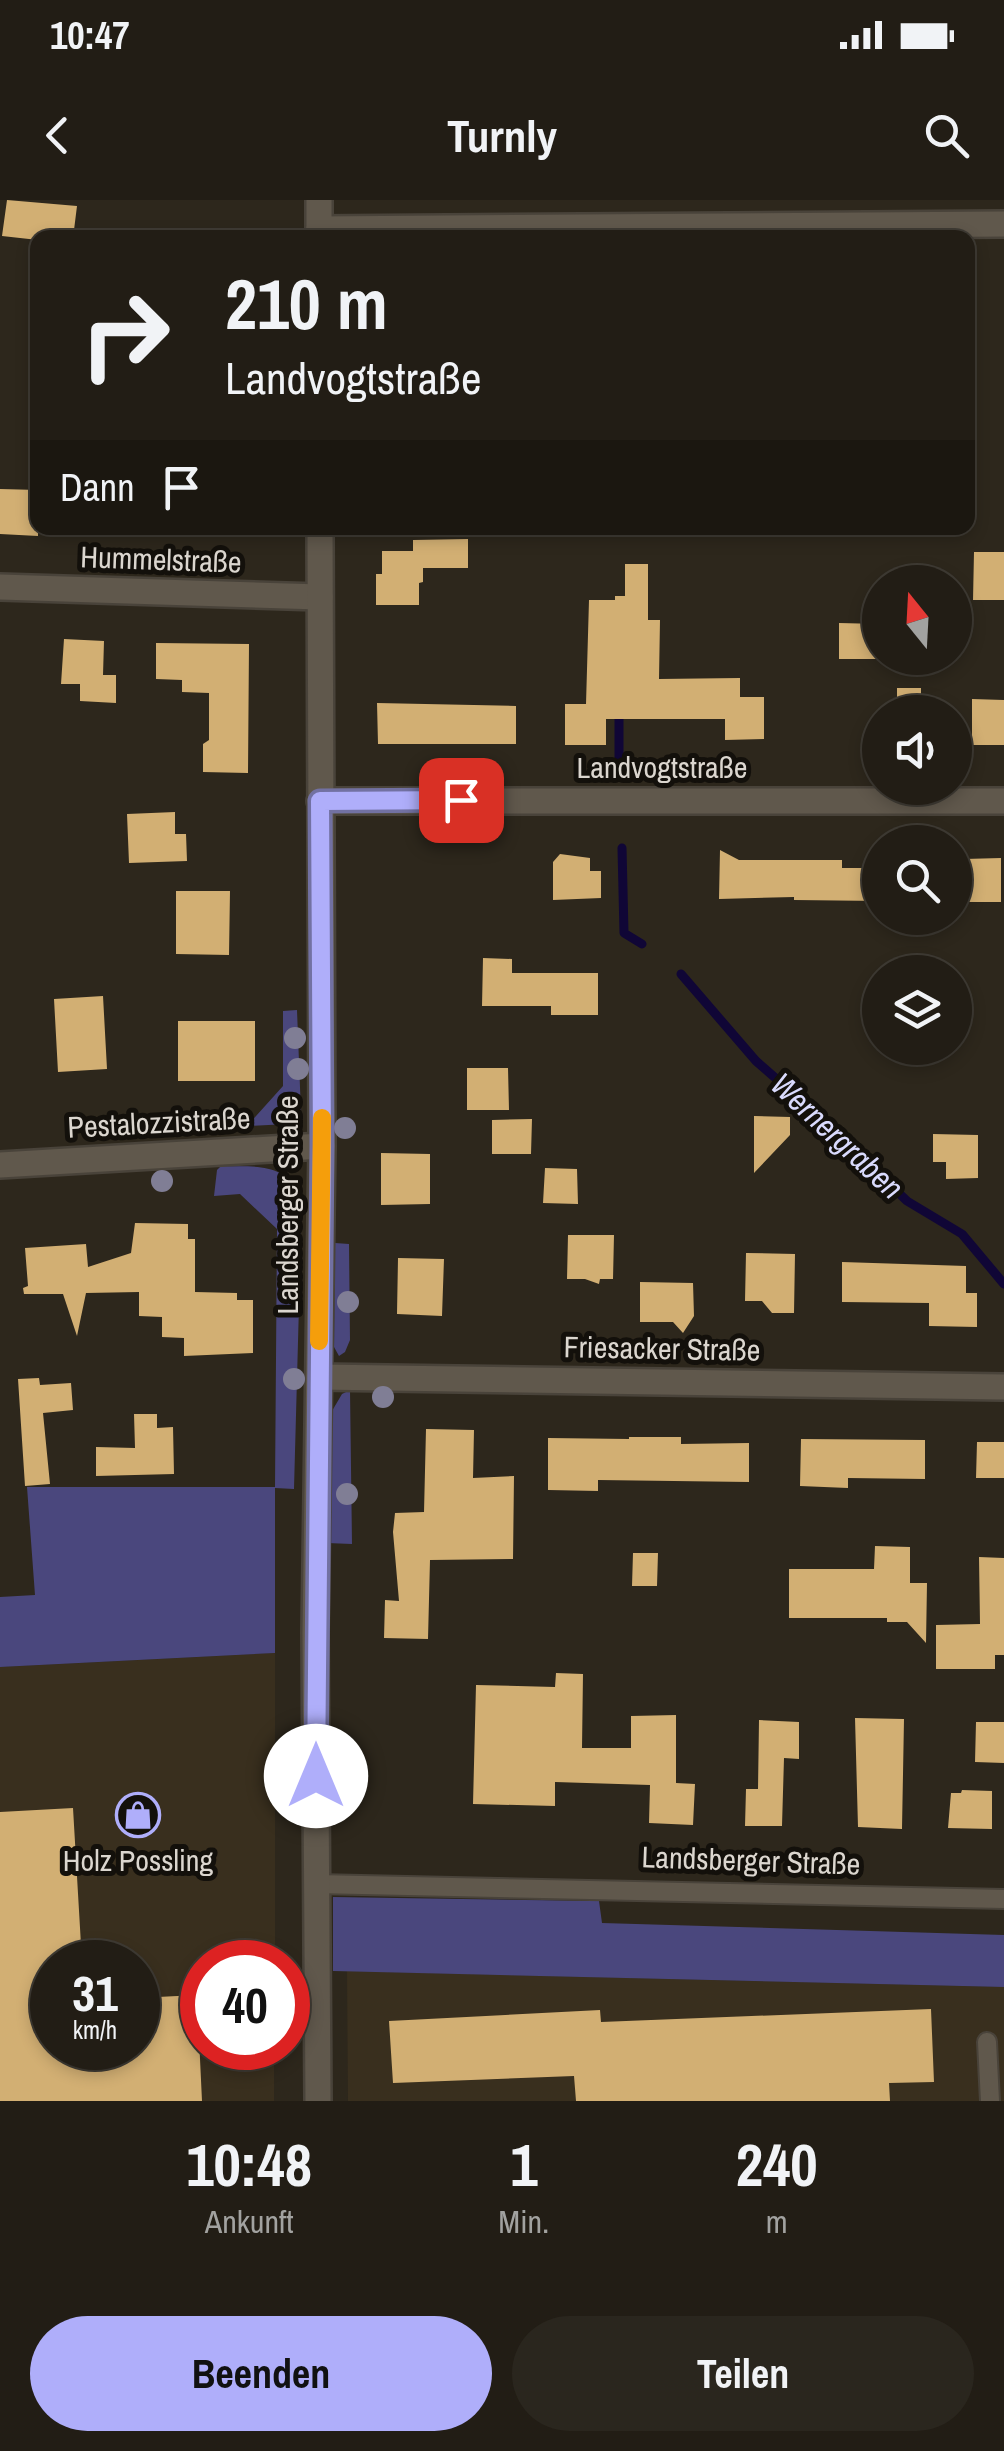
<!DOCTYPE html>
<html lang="de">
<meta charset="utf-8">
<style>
:root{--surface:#221d15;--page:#2a261e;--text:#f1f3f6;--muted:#a2a2a0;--line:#3f3b34;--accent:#afaefa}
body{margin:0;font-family:"Archivo Narrow",sans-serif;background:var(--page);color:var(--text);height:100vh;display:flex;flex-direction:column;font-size:38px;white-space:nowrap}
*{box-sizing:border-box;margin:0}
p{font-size:32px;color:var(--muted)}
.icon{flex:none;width:55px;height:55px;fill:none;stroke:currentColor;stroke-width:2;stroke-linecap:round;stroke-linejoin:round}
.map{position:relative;height:1901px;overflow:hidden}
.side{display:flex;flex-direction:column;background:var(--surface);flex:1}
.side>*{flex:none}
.top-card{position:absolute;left:30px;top:30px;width:945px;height:305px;border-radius:20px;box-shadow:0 5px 15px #0003,0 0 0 2px var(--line);background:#221d15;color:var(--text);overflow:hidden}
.needle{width:65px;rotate:342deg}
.tools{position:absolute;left:862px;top:365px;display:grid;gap:20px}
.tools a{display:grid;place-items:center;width:110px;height:110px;border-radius:50%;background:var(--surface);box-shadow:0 5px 15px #0003,0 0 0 2px var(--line);font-size:50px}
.speed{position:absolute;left:30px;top:1740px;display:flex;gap:20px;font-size:50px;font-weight:700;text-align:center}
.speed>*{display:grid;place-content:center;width:130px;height:130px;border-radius:50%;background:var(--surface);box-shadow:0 5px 15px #0003,0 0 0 2px var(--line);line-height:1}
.speed small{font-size:25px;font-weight:400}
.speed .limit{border:15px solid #d22;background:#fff;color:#111}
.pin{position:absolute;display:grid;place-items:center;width:85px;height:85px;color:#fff;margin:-42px;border-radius:20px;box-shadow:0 5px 15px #0006}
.me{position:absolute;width:110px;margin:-55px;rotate:0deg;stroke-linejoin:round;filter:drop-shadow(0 0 8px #0008)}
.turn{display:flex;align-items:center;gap:35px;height:210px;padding:0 30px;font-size:45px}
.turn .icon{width:130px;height:130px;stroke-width:2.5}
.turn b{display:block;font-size:70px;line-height:85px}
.then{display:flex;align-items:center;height:95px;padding:0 30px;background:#0003;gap:20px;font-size:38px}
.eta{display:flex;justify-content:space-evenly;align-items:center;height:170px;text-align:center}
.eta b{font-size:60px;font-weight:700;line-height:70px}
.cta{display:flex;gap:20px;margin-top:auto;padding:20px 30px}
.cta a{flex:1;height:115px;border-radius:60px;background:var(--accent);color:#111;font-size:40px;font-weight:700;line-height:115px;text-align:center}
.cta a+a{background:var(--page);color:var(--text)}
.status{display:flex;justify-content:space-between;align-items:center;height:70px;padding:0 50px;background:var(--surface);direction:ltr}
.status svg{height:28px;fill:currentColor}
header{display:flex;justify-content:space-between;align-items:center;height:130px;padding:0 30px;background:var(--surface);font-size:45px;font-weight:700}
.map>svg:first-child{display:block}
.built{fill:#392f1e;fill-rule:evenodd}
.green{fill:#4a477d}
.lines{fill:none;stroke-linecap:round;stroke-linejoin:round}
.stream{stroke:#100636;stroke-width:9}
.building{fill:#d2af73}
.lane-casing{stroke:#49433a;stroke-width:22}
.street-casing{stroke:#49433a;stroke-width:30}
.secondary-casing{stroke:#49433a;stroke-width:30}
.lane{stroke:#60584c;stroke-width:18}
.street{stroke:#60584c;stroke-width:25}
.secondary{stroke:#60584c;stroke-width:25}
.tree{fill:#807e95}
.route-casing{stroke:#7271a2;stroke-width:25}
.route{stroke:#afaefa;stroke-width:18}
.slow{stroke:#f59e0b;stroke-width:18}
.labels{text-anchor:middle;stroke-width:10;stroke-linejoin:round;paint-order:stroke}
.street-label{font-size:30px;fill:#dbd6cf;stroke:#13100b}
.poi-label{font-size:30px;fill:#dbd6cf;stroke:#13100b}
.water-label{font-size:32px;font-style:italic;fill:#d9dafd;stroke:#13100b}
</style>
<div class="status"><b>10:47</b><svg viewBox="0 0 49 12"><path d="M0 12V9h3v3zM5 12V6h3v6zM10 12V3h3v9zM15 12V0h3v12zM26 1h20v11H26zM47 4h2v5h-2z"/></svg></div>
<header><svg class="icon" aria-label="back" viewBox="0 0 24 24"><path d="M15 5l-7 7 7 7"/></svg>Turnly<svg class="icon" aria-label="search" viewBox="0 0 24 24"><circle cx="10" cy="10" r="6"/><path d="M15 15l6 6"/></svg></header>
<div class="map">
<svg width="1004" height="1901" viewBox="0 0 1004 1901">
<rect width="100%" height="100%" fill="#2d271c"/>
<path class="built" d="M 275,1453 L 275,1762 L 202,1762 L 202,1848 L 274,1848 L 274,1901 L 0,1901 L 0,1467 ZM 52,1762 L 138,1762 L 138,1848 L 52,1848 Z
M 347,1771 L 1004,1787 L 1004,1901 L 348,1901 Z"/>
<path class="green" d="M 297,810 L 301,913 L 288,924 L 247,926 L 283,886 L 283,811 Z
M 221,966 C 257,967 282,962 302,995 L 294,1289 L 275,1288 L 275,1453 L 0,1467 L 0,1397 L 35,1395 L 27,1287 L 275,1287 L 277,1029 L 240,994 L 214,996 L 217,970 Z
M 335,1043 L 349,1044 L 350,1140 L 345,1152 L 339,1156 L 334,1147 Z
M 350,1190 L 352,1344 L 327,1343 L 332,1211 L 342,1194 Z
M 333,1697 L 599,1701 L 602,1723 L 1004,1735 L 1004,1787 L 333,1771 Z"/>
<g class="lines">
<path class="stream" d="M 619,511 L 619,564
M 622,648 L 624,733 L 642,744
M 681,774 L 756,861 L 821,918 L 907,1001 L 962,1034 L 1004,1084"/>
</g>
<path class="building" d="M 7,0 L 77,6 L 73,38 L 38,38 L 38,40 L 2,36 Z
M 0,289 L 38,290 L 38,336 L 0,334 Z
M 468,339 L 468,368 L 423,368 L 423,382 L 419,383 L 419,405 L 376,405 L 376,374 L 382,374 L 382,351 L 413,351 L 413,340 Z
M 974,352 L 1004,352 L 1004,400 L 973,400 Z
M 625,364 L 648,364 L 648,420 L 660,420 L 659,479 L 740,478 L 740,497 L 764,497 L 764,539 L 725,540 L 725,519 L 606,519 L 606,545 L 565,545 L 565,504 L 586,504 L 589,400 L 615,400 L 615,396 L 625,396 Z
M 839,423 L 880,424 L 880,459 L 839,459 Z
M 64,439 L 104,441 L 103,475 L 116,475 L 116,503 L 80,501 L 80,484 L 61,484 Z
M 156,443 L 249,444 L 248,573 L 203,572 L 203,544 L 209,540 L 209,493 L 182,492 L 182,480 L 156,479 Z
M 897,488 L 921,488 L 921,512 L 897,512 Z
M 972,499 L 1004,500 L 1004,545 L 972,545 Z
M 377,503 L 516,506 L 516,544 L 378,544 Z
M 175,612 L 175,634 L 186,634 L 187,661 L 129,663 L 127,614 Z
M 720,650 L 739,660 L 842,660 L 842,668 L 880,668 L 880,701 L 794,700 L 794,697 L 719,699 Z
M 560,654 L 590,658 L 590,671 L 601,671 L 601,698 L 553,700 L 553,662 Z
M 1001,658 L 1001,702 L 963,702 L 964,659 Z
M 176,691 L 230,691 L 229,755 L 176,754 Z
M 483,758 L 512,759 L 512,773 L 598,773 L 598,815 L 551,815 L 551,806 L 482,806 Z
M 103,796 L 107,869 L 58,872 L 54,799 Z
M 178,821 L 255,821 L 255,881 L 178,881 Z
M 467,868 L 508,868 L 509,910 L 467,910 Z
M 754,916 L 790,917 L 790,935 L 754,973 Z
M 532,919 L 531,954 L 492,954 L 492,920 Z
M 933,934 L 978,935 L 978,978 L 946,979 L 946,962 L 933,962 Z
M 381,953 L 430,954 L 430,1004 L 381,1005 Z
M 545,968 L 577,969 L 578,1004 L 543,1003 Z
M 135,1023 L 188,1024 L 188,1039 L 195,1039 L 195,1092 L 237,1093 L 237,1100 L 253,1100 L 253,1153 L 184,1156 L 184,1138 L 162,1137 L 162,1117 L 139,1116 L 139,1092 L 86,1093 L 77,1136 L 63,1094 L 24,1094 L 23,1088 L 28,1086 L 25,1048 L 86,1044 L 88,1067 L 131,1053 Z
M 568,1035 L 614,1035 L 613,1079 L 600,1079 L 599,1084 L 585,1079 L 567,1079 Z
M 746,1053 L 795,1054 L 794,1113 L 772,1113 L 762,1101 L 745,1101 Z
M 398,1058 L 444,1059 L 442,1116 L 397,1114 Z
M 842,1062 L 966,1066 L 966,1093 L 977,1093 L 977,1127 L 929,1126 L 929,1103 L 842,1102 Z
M 640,1082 L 693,1083 L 694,1116 L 683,1133 L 673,1122 L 640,1122 Z
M 39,1178 L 40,1185 L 71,1183 L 73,1210 L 43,1213 L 50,1284 L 25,1286 L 18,1179 Z
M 134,1214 L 157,1214 L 157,1228 L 173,1227 L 174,1274 L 96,1276 L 96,1247 L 135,1248 Z
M 426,1229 L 474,1230 L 473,1278 L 514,1276 L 513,1359 L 430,1360 L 428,1439 L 384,1438 L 385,1400 L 399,1401 L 393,1332 L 395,1313 L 424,1312 Z
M 629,1237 L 681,1237 L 681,1244 L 749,1243 L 749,1282 L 598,1280 L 598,1291 L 548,1290 L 548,1238 L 629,1239 Z
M 801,1239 L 925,1240 L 925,1279 L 848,1278 L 848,1288 L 800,1286 Z
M 977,1242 L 1004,1242 L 1004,1278 L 976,1278 Z
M 875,1346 L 910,1347 L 910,1383 L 927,1383 L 926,1443 L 907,1422 L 887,1422 L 887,1418 L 789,1418 L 789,1369 L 874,1369 Z
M 633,1353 L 658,1353 L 657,1386 L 632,1386 Z
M 979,1357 L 1004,1358 L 1004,1455 L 995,1455 L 995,1469 L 936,1469 L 936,1425 L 980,1424 Z
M 556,1473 L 583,1474 L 582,1548 L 631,1548 L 631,1516 L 676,1515 L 676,1583 L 695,1584 L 693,1625 L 649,1623 L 650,1585 L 555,1582 L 555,1606 L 473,1604 L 476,1485 L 555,1487 Z
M 855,1518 L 904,1519 L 902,1629 L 858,1627 Z
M 759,1520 L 799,1522 L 799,1559 L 784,1558 L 782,1626 L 745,1626 L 746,1589 L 758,1589 Z
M 976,1522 L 1004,1522 L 1004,1563 L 975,1562 Z
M 962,1590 L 992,1591 L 992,1629 L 948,1628 L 951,1593 L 961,1593 Z
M 73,1608 L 82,1762 L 52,1762 L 52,1848 L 138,1848 L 138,1798 L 197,1795 L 202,1901 L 0,1901 L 0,1612 Z
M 931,1809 L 934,1882 L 889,1883 L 890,1901 L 576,1901 L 574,1876 L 393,1883 L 389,1821 L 600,1810 L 601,1822 Z"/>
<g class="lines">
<defs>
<path id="lane" d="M 316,1684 L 1004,1699
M 987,1842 L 990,1901"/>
<path id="street" d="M 319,29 L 1004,24
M 0,387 L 320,397
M 320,601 L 1004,601
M 0,965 L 322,946
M 319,1177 L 1004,1187"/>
<path id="secondary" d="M 319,0 L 319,38
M 318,1901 L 315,1433 L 322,946 L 320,328"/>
</defs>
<use href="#lane" class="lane-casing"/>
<use href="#street" class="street-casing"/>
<use href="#secondary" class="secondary-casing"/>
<use href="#lane" class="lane"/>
<use href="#street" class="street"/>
<use href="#secondary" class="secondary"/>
</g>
<g class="tree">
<circle cx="295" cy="838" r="11"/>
<circle cx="298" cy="869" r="11"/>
<circle cx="345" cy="928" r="11"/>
<circle cx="162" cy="981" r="11"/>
<circle cx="348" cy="1102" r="11"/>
<circle cx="294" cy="1179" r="11"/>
<circle cx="383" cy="1197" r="11"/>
<circle cx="347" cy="1294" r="11"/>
</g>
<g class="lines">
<defs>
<path id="route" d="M 316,1576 L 322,946 L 320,601 L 461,600"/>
</defs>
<use href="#route" class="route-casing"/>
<use href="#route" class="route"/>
<path class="slow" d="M 319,1141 L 322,918"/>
</g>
<defs>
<symbol id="shop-ring" viewBox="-11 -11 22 22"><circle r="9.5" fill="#13100b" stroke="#afaefa" stroke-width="1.5"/><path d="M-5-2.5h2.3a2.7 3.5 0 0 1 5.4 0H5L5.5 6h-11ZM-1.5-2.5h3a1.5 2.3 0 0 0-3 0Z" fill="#afaefa"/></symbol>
</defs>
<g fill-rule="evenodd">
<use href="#shop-ring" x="113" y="1590" width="50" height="50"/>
</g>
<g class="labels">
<g class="street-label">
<text transform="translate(161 360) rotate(2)" y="10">Hummelstraße</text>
<text x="662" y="578">Landvogtstraße</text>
<text transform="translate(159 923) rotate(-3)" y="10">Pestalozzistraße</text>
<text transform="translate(288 1005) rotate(-90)" y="10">Landsberger Straße</text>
<text transform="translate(662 1149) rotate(1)" y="10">Friesacker Straße</text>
<text transform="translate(751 1661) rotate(2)" y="10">Landsberger Straße</text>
</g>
<g class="poi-label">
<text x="138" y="1671">Holz Possling</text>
</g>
<g class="water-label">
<text transform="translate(837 936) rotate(43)" y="11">Wernergraben</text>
</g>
</g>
</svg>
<div class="tools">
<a><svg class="needle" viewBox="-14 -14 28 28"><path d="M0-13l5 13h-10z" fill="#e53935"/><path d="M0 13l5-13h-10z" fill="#a2a2a0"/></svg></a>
<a><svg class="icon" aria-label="sound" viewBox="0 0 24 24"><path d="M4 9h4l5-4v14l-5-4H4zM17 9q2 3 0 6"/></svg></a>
<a><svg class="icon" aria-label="search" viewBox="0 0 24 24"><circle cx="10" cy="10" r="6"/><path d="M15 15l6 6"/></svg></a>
<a><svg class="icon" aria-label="layers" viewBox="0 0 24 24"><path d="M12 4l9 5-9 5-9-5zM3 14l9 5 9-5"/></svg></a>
</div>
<div class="speed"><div>31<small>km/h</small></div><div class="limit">40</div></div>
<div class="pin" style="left:461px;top:600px;background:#d93025"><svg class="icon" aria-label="arrive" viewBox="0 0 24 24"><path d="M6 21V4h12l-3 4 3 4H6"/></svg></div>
<svg class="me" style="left:316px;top:1576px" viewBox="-20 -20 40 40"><circle r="19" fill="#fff"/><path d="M0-13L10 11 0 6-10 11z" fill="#afaefa"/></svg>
<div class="top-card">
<div class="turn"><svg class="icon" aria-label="right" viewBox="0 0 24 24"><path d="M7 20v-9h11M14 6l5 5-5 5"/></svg><div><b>210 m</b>Landvogtstraße</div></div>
<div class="then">Dann<svg class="icon" aria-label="arrive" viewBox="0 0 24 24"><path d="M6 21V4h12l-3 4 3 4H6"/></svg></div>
</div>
</div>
<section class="side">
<div class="eta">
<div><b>10:48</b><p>Ankunft</p></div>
<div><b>1</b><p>Min.</p></div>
<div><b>240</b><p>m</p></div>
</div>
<div class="cta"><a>Beenden</a><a>Teilen</a></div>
</section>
